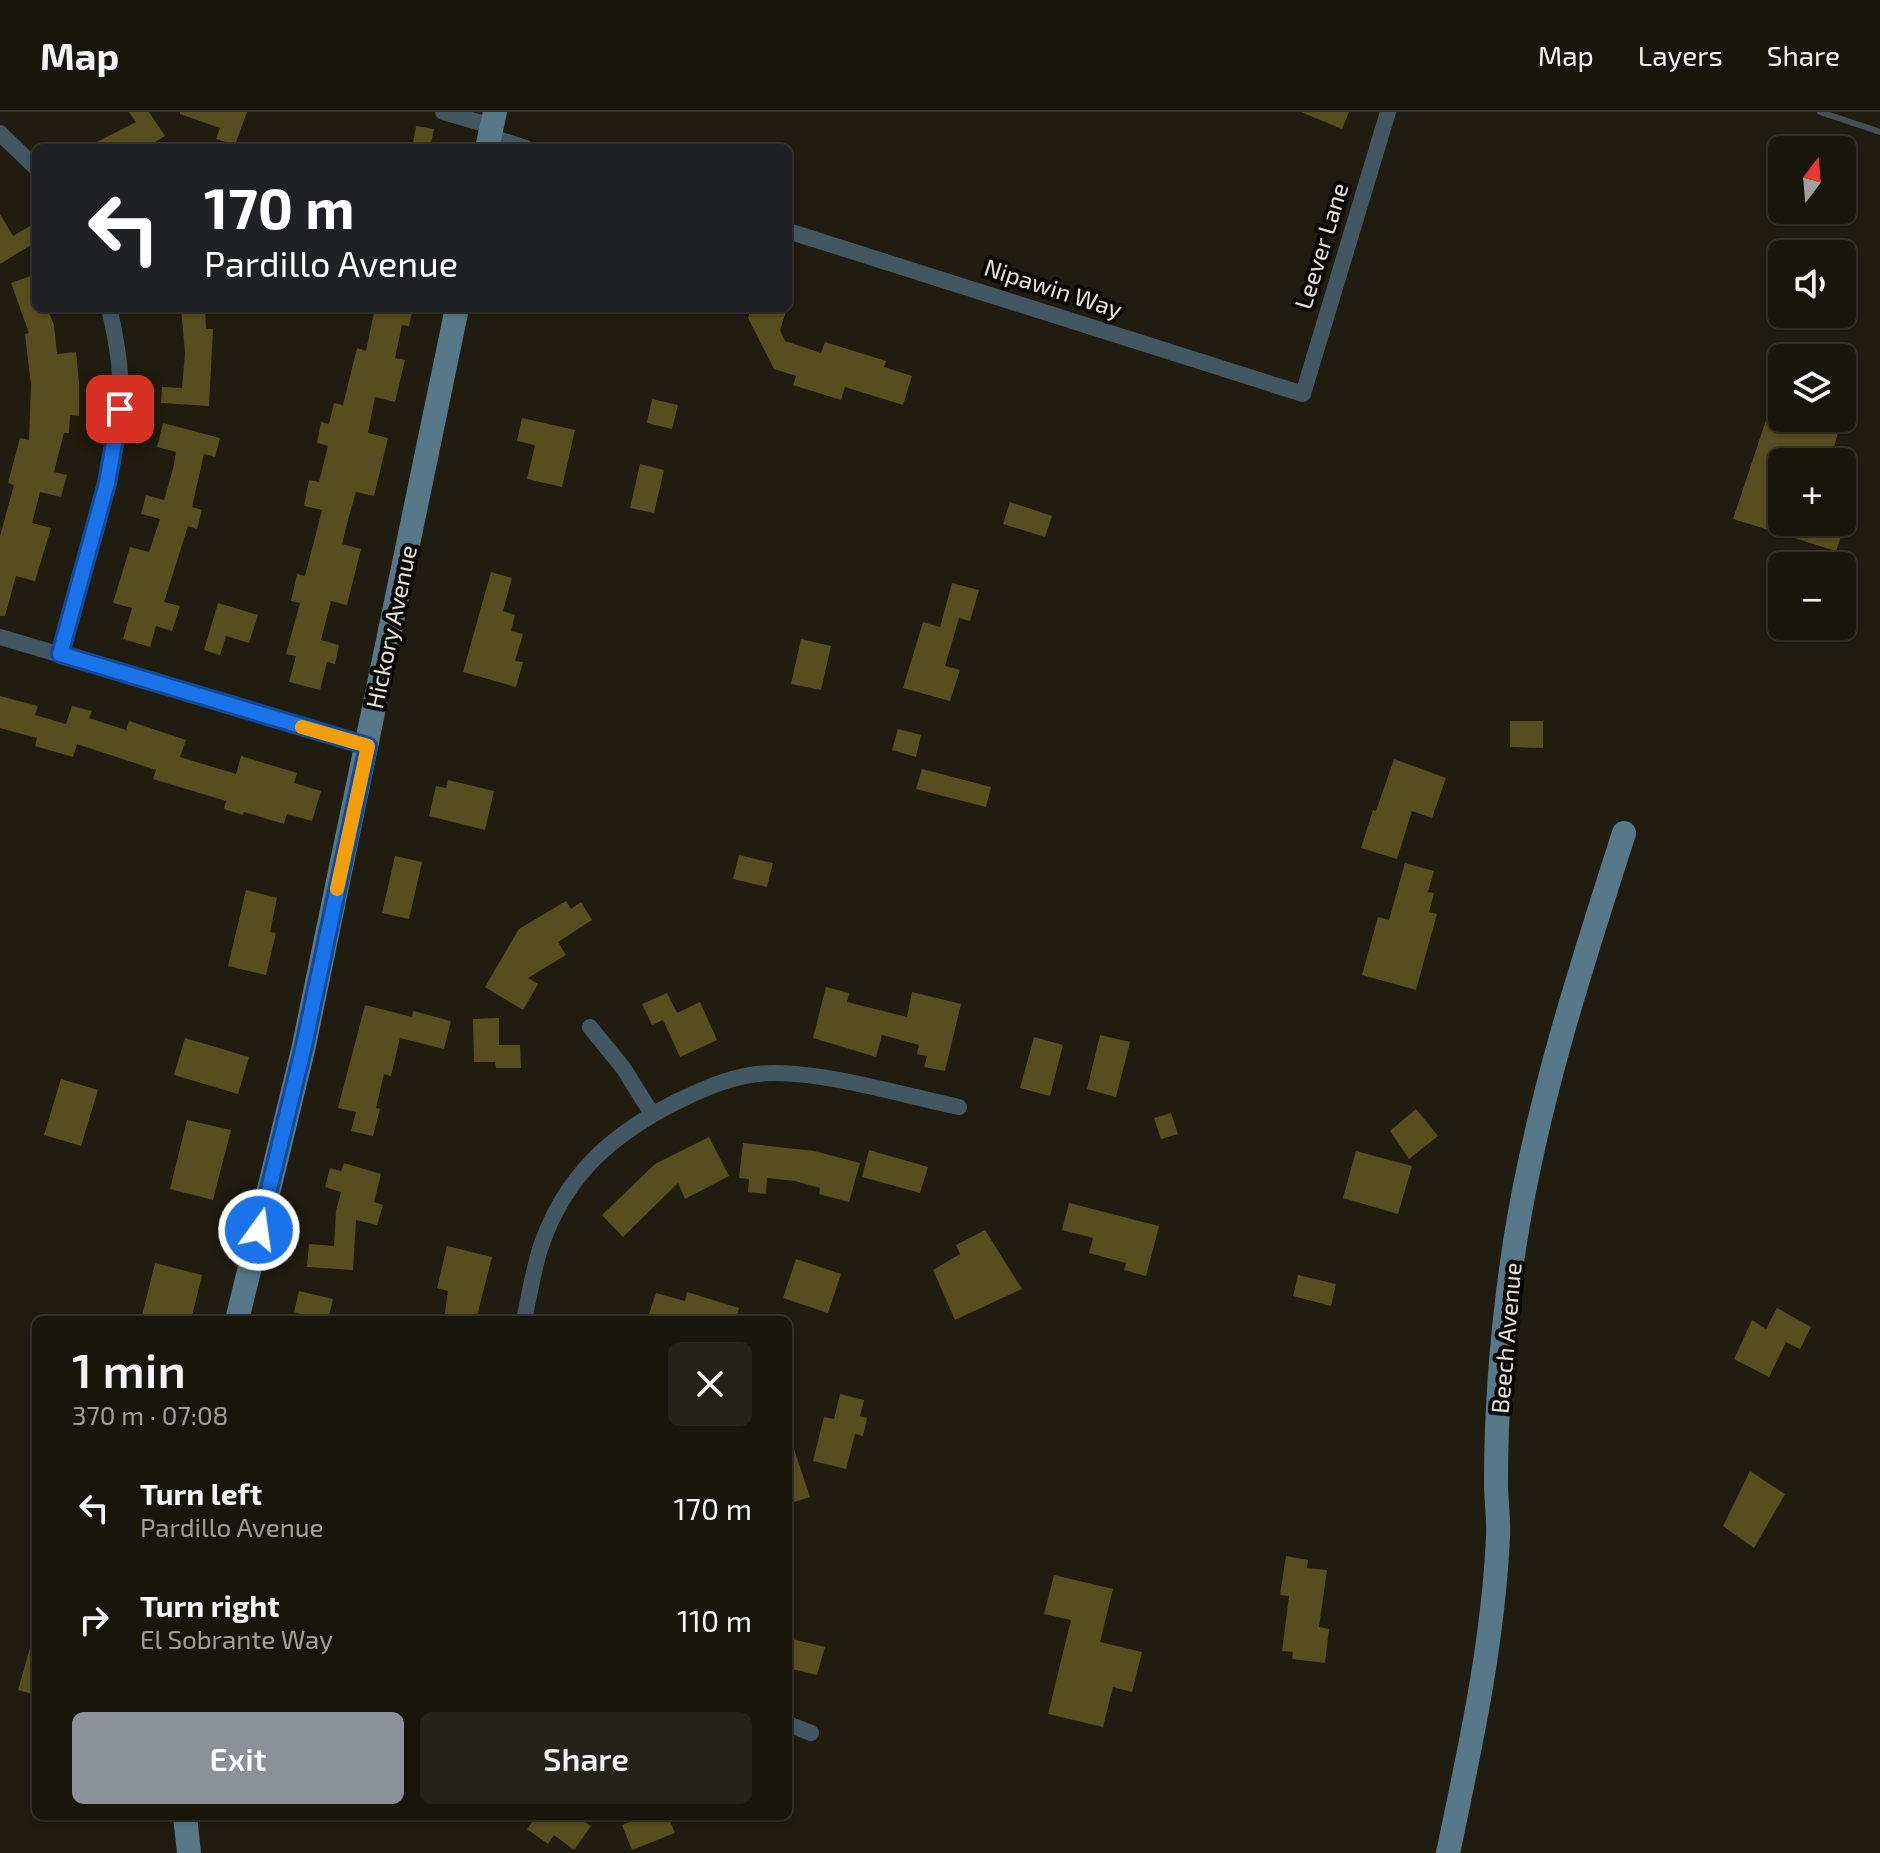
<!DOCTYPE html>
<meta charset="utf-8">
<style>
:root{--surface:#18150b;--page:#252219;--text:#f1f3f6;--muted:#9f9f9d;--line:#36342c;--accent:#8c9099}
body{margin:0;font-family:"Exo 2",sans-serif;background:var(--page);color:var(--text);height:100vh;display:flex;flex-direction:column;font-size:30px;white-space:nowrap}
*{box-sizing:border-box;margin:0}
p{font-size:26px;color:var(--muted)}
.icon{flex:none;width:44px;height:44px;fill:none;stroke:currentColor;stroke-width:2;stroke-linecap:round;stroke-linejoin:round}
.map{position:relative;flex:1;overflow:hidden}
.drawer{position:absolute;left:32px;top:1204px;width:760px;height:504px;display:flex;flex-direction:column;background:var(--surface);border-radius:12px;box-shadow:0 2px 6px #0004,0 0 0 2px var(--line)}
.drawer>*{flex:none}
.banner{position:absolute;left:32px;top:32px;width:760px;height:168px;border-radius:12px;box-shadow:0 2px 6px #0004,0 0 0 2px var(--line);background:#202124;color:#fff;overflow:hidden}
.needle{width:52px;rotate:16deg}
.buttons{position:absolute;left:1768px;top:24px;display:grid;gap:16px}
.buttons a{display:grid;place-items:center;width:88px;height:88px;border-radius:12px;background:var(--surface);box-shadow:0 2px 6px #0004,0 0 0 2px var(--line);font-size:40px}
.pin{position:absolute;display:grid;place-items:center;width:68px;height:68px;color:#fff;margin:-34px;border-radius:16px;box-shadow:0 4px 12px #0006}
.me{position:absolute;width:88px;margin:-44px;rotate:14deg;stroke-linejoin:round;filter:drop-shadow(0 0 6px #0008)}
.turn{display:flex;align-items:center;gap:28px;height:168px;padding:0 40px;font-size:36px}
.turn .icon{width:104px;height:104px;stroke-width:2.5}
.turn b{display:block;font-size:56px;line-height:68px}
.round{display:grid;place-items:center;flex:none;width:84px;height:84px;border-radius:12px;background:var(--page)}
.overview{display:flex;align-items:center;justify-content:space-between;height:136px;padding:0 40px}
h1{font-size:48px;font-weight:600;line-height:60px}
.button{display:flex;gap:16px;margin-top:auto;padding:16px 40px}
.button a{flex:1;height:92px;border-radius:12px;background:var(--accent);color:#fff;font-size:32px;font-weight:600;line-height:92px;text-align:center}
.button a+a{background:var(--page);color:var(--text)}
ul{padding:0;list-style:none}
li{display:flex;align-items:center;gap:24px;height:112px;padding:0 40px}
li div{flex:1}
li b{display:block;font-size:30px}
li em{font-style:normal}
header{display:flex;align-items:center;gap:48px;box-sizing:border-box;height:112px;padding:0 40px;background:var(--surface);border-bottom:2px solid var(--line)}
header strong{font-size:38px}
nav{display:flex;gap:44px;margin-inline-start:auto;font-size:28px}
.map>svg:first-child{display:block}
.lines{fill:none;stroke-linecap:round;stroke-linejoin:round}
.stream{stroke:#455056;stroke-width:6}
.building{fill:#584d1e}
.street{stroke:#425761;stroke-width:16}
.secondary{stroke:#577889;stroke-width:24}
.route-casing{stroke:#114b97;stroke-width:20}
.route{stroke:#1a73e8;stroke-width:14}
.slow{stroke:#f59e0b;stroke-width:14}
.labels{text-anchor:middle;stroke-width:8;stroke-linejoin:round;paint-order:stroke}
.street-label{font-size:24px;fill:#e5e3da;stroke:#080703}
</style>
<header>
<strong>Map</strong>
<nav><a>Map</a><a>Layers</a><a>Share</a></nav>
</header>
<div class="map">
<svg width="1880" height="1741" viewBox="0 0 1880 1741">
<rect width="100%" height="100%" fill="#201c0f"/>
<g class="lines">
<path class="stream" d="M 1820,0 L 1880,20"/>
</g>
<path class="building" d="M 129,0 L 149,0 L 165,24 L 145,36 L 85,36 L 136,10 Z
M 180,0 L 247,0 L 235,33 L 216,27 L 220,16 L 180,2 Z
M 1301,0 L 1349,0 L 1342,17 Z
M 416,14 L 434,17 L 430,36 L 412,36 Z
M 0,102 L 13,124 L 30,114 L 36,123 L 36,130 L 0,152 Z
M 36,162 L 36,196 L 47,196 L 54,213 L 57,242 L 76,240 L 79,270 L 79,304 L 70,303 L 69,321 L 64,321 L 54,360 L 67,363 L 61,385 L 40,380 L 32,411 L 51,416 L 35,469 L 16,464 L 5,504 L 0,504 L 0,424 L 14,373 L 8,371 L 20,326 L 29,328 L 31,273 L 25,222 L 29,221 L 11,171 Z
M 181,196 L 205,196 L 206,217 L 213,217 L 209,294 L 161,291 L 162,275 L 182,276 L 185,241 Z
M 375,196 L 413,196 L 409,214 L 402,213 L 395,246 L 405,248 L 395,290 L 375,285 L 368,321 L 388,326 L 374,384 L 356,380 L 349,404 L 342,432 L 361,437 L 347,493 L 331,489 L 321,528 L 339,533 L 335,552 L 327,550 L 320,578 L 289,570 L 296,544 L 286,542 L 300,491 L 291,489 L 297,462 L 305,464 L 322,398 L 304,394 L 309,368 L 319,370 L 328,334 L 317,331 L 321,310 L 329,312 L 334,291 L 343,293 L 357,236 L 366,239 Z
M 751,196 L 787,196 L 780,218 L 785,229 L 821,241 L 825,230 L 886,249 L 884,255 L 912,264 L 903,293 L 845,275 L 841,288 L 793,273 L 796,264 L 774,257 L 748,206 Z
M 1779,269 L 1782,269 L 1782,306 L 1842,306 L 1830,350 L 1782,350 L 1782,410 L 1846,410 L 1836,439 L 1733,407 Z
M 652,287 L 678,293 L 672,317 L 647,311 Z
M 522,306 L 575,318 L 562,375 L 527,367 L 535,333 L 517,329 Z
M 163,311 L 220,326 L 215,345 L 204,342 L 192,395 L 202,398 L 197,417 L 188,414 L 164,490 L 180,494 L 172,519 L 156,514 L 150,535 L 123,527 L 132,496 L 113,491 L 130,435 L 149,440 L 160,407 L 141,402 L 146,383 L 164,388 L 173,357 L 176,340 L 157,335 Z
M 640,352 L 664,358 L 654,401 L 630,396 Z
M 1010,390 L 1052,404 L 1045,425 L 1003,412 Z
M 491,460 L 512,466 L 503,499 L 515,503 L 511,519 L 523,522 L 515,549 L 523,550 L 516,575 L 463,560 Z
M 952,471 L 979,478 L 970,509 L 959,506 L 945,554 L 960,558 L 950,589 L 903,576 L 923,510 L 940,515 Z
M 218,491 L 258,503 L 249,531 L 226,524 L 220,543 L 204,538 Z
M 801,527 L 831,534 L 821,578 L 791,572 Z
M 0,584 L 38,594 L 35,603 L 66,612 L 72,594 L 92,599 L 89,606 L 126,618 L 129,609 L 186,628 L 180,645 L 236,662 L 241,644 L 297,661 L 294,671 L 321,679 L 312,709 L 287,702 L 284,712 L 244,700 L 243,703 L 224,697 L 226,689 L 153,667 L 156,658 L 77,632 L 73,645 L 35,634 L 37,626 L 0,616 Z
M 1510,609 L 1543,609 L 1543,636 L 1510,635 Z
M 898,617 L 921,623 L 916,645 L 892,638 Z
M 1394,647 L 1446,666 L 1432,706 L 1412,699 L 1397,747 L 1361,736 L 1373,698 L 1376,699 Z
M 922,657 L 991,675 L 986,695 L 916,677 Z
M 448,668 L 494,679 L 485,718 L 429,704 L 436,674 L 446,676 Z
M 739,743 L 773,751 L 767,775 L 733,767 Z
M 395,744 L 422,750 L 409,807 L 382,801 Z
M 1405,751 L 1434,759 L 1428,780 L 1434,781 L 1429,800 L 1437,802 L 1416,878 L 1362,863 L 1378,805 L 1389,808 Z
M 246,778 L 277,786 L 270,820 L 276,821 L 266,863 L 228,854 Z
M 566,789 L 571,797 L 581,790 L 592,808 L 558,830 L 566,843 L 528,866 L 538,872 L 523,898 L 485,875 L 519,817 Z
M 826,875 L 849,881 L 847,890 L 907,905 L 912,880 L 961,892 L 945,959 L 924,955 L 927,944 L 917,942 L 919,933 L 882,923 L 876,945 L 813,926 Z
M 667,881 L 677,901 L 700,890 L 717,928 L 680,945 L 663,908 L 652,913 L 642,892 Z
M 365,893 L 412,905 L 413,899 L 451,909 L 444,937 L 400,926 L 391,964 L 384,962 L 376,996 L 380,997 L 373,1024 L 351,1019 L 356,1000 L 338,996 Z
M 499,906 L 499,933 L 520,933 L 521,956 L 496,956 L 495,950 L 474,950 L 473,907 Z
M 1100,923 L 1130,930 L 1116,985 L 1087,977 Z
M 1034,925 L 1063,933 L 1050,984 L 1020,976 Z
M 185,926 L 249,945 L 238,982 L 174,963 Z
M 61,967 L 98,978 L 81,1034 L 44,1023 Z
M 1416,997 L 1438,1024 L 1409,1047 L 1390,1019 Z
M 1171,1001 L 1178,1022 L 1161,1027 L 1154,1006 Z
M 187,1008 L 231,1018 L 213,1088 L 170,1077 Z
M 709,1025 L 729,1064 L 685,1087 L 678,1071 L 623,1125 L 602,1103 L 655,1052 Z
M 743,1031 L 814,1039 L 860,1051 L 849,1090 L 819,1082 L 820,1076 L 795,1069 L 767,1066 L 766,1082 L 748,1080 L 749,1067 L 739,1066 Z
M 869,1038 L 928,1055 L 920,1081 L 862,1065 Z
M 1356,1039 L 1412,1054 L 1398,1102 L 1343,1086 Z
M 344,1051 L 381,1062 L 374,1090 L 383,1093 L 377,1113 L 356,1108 L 353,1158 L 307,1155 L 309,1132 L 334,1134 L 336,1099 L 341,1080 L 325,1075 L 330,1056 L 341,1059 Z
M 1069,1091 L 1159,1114 L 1146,1164 L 1124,1158 L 1126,1151 L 1089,1141 L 1093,1126 L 1062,1118 Z
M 985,1118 L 1022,1177 L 955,1208 L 933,1158 L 960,1142 L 956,1133 Z
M 447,1134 L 492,1145 L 476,1208 L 444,1208 L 448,1179 L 437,1176 Z
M 796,1147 L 841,1162 L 828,1201 L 783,1186 Z
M 155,1151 L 202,1163 L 191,1208 L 141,1208 Z
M 1298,1163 L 1336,1172 L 1331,1194 L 1293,1184 Z
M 299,1179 L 333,1187 L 328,1208 L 300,1208 L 301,1202 L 294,1200 Z
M 687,1180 L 739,1196 L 736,1208 L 647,1208 L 656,1181 L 685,1189 Z
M 1777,1196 L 1811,1215 L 1800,1237 L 1786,1230 L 1769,1265 L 1734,1247 L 1752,1208 L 1766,1217 Z
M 840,1282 L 864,1288 L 860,1304 L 867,1306 L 863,1324 L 855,1322 L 846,1357 L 813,1349 L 824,1305 L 834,1307 Z
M 788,1328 L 791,1328 L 810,1385 L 788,1392 Z
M 1750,1359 L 1785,1382 L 1754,1436 L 1723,1414 Z
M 1286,1444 L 1308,1448 L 1307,1456 L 1327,1458 L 1319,1515 L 1329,1517 L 1325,1551 L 1292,1547 L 1293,1540 L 1282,1539 L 1289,1484 L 1280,1483 Z
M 1054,1463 L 1113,1477 L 1100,1530 L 1142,1540 L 1132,1580 L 1113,1575 L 1103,1615 L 1048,1602 L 1071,1508 L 1044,1502 Z
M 788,1526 L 825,1535 L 817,1563 L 788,1556 Z
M 32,1529 L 36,1530 L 36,1583 L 18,1578 Z
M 537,1704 L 577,1704 L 591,1714 L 574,1738 L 554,1723 L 548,1732 L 527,1717 Z
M 645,1704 L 668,1704 L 675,1721 L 632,1738 L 622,1713 Z"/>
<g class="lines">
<path class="street" d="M 443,0 L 492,14
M 0,21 L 36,56
M 489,24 L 526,36
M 788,119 L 1303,282 L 1388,0
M 0,525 L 368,634
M 60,542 C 81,465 113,378 120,299 C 123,265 117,229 109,196
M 590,915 L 624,957 L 652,1002
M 524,1208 C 529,1185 533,1160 540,1137 C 564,1065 609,1024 676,990 C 707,975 738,961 774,961 C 830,961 902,983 959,995
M 788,1612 L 811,1621"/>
<path class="secondary" d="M 487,36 L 495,0
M 237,1208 L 303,938 L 457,196
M 185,1704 L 189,1741
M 1448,1741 C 1470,1636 1493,1533 1498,1425 C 1499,1407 1496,1389 1496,1371 C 1496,1291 1503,1208 1515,1130 C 1537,990 1581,855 1624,721"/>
</g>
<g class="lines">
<defs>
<path id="route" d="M 120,297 L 107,371 L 60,542 L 368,634 L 303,938 L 259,1118"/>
</defs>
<use href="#route" class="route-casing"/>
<use href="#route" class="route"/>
<path class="slow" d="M 302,615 L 368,634 L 337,777"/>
</g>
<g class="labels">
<g class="street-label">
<text transform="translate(1322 134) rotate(-73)" y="8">Leever Lane</text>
<text transform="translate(1053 177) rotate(18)" y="8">Nipawin Way</text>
<text transform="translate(392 515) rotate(-78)" y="8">Hickory Avenue</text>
<text transform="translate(1507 1226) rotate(-85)" y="8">Beech Avenue</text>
</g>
</g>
</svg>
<div class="buttons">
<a><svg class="needle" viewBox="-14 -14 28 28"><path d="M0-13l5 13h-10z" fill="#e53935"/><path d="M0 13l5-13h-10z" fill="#9f9f9d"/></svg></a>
<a><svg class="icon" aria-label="sound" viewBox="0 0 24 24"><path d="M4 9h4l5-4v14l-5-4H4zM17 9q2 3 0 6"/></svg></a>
<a><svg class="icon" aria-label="layers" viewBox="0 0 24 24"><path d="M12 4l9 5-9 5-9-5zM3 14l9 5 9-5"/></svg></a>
<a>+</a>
<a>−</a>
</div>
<div class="pin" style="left:120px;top:297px;background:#d93025"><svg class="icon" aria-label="arrive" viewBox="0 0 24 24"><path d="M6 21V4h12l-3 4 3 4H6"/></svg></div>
<svg class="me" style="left:259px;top:1118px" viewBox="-20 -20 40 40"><circle r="17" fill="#1a73e8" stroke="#fff" stroke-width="3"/><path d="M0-11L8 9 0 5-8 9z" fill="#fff"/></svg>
<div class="banner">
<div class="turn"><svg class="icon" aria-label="left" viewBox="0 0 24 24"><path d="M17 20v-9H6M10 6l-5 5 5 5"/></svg><div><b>170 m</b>Pardillo Avenue</div></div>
</div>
<section class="drawer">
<div class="overview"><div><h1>1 min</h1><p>370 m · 07:08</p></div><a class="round"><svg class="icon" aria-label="close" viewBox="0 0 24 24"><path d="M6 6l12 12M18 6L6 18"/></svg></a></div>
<ul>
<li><svg class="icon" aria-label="left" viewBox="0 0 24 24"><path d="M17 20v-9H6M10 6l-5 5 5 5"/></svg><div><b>Turn left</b><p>Pardillo Avenue</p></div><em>170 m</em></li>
<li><svg class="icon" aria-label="right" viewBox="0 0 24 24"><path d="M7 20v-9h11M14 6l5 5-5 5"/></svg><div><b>Turn right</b><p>El Sobrante Way</p></div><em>110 m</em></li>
</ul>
<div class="button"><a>Exit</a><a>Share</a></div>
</section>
</div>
